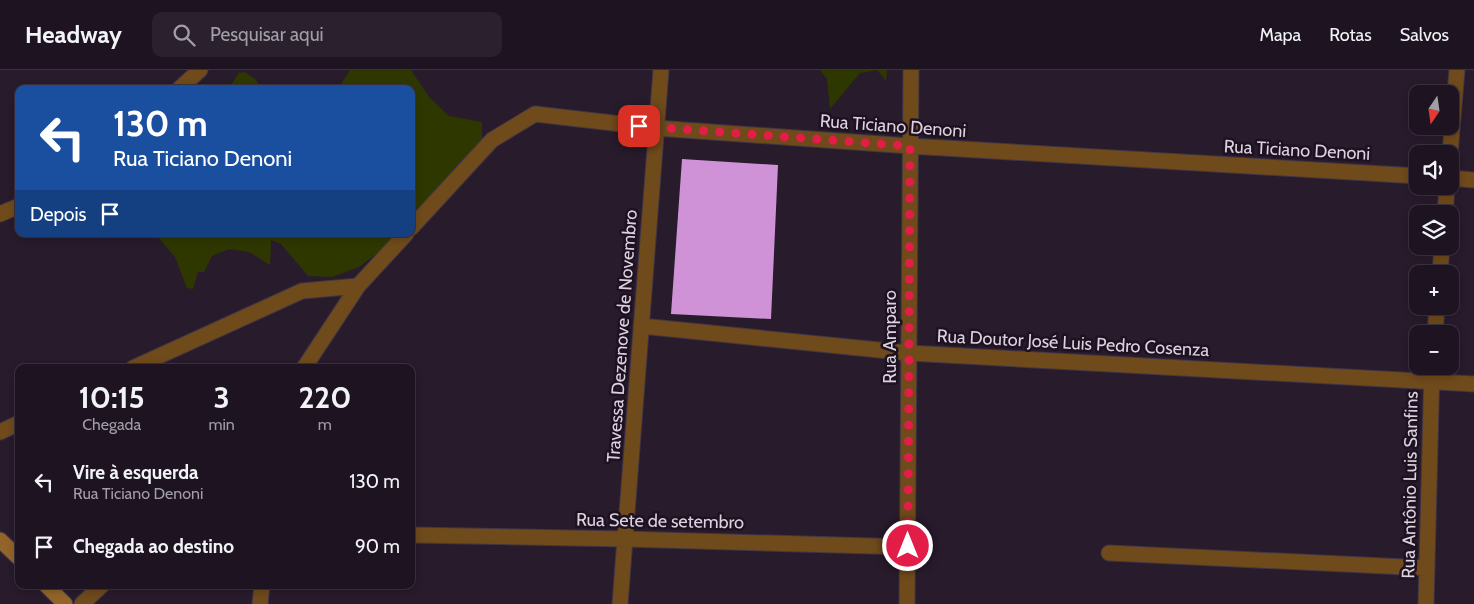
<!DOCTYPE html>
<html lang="pt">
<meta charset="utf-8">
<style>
:root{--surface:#1e1421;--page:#2b212e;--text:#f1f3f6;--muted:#a19ea5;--line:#3c333f}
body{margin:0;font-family:Cabin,sans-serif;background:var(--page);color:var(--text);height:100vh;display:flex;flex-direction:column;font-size:19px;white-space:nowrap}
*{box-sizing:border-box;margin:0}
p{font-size:16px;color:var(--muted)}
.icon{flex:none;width:28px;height:28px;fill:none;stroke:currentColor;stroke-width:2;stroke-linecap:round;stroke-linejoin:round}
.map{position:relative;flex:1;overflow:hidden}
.details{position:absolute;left:15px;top:294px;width:400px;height:225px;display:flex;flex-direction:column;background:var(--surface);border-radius:10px;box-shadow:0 2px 8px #0003,0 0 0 1px var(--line)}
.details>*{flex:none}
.top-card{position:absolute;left:15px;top:15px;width:400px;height:152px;border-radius:10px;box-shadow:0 2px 8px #0003,0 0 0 1px var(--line);background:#1a4fa0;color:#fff;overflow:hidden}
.needle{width:32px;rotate:193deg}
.controls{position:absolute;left:1409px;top:15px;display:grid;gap:10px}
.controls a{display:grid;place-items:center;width:50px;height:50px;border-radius:10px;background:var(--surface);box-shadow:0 2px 8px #0003,0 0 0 1px var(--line);font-size:25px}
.pin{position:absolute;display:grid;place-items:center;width:42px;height:42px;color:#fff;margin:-21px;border-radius:10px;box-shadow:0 2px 8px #0006}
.me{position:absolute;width:55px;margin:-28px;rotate:0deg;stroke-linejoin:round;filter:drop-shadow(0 0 4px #0008)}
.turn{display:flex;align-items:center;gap:18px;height:105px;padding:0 15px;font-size:22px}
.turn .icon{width:65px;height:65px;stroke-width:2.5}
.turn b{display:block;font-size:35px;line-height:42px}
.then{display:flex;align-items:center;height:48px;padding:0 15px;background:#0003;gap:10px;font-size:19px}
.eta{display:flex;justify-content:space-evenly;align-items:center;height:85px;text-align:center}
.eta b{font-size:30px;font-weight:800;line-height:35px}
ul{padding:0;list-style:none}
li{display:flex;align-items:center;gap:15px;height:65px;padding:0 15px}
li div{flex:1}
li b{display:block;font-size:19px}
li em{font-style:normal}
header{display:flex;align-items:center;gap:30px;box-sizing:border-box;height:70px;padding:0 25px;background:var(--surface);border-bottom:1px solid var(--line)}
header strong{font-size:24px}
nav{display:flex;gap:28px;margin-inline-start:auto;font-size:18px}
.search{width:350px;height:45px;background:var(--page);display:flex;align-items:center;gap:12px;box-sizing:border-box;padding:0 18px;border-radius:10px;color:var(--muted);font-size:19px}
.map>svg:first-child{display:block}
.green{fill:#2f3700}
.building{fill:#cf92d6}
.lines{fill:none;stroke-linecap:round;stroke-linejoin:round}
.street-casing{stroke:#413545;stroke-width:17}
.secondary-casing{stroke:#413545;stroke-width:17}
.street{stroke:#6f4a1b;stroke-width:15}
.secondary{stroke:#936429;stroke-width:15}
.route{stroke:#e11d48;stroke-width:9;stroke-dasharray:0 16.2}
.labels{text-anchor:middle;stroke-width:5;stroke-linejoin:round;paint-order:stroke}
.street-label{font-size:18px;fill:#dbd2de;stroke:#1e1222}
</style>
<header>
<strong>Headway</strong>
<div class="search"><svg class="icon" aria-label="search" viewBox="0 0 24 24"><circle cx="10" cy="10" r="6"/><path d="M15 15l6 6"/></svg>Pesquisar aqui</div>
<nav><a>Mapa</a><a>Rotas</a><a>Salvos</a></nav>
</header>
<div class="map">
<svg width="1474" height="534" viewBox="0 0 1474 534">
<rect width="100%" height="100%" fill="#281b2c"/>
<path class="green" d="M 350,0 L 411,0 L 429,27 L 449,46 L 482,52 L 482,72 L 411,156 L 411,19 L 338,19 Z
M 820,0 L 887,0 L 886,11 L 877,0 L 860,3 L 830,39 L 827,9 Z
M 245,2 L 255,9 L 263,19 L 230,19 L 230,16 L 239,3 Z
M 155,164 L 403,164 L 359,197 L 332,207 L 308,206 L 281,174 L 271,170 L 270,195 L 249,182 L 229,179 L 212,186 L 204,202 L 198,202 L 193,219 L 187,218 L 175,187 Z"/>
<path class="building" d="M 682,89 L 778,95 L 771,249 L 671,244 Z"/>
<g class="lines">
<defs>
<path id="street" d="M 179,19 L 200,0
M 1450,84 L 1457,0
M 1450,108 L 1474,110
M 0,144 L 19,136
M 1445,144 L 1447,116
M 411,158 L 492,70 L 535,44 L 656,58 L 910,76 L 1418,106
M 1440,204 L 1442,176
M 641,256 L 909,283 L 1474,314
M 1435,264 L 1437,236
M 133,298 L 302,221 L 358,216
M 304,298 L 358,216 L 406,164
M 0,362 L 19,353
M 411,465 L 625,469 L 908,477
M 1109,483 L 1427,498
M 82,534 L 102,515
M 260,534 L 262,515
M 620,534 L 661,0
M 907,534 L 911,0
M 1426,534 L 1432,296"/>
<path id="secondary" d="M 0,470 L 19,488
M 46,515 L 65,534"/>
</defs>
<use href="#street" class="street-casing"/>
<use href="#secondary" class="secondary-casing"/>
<use href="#street" class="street"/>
<use href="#secondary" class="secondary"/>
</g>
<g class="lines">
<path class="route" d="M 639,56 L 910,76 L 908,476"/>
</g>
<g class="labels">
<g class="street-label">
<text transform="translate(893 56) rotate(4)" y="6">Rua Ticiano Denoni</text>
<text transform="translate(1297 80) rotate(3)" y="6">Rua Ticiano Denoni</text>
<text transform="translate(622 266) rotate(-86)" y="6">Travessa Dezenove de Novembro</text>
<text transform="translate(890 267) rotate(-90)" y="6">Rua Amparo</text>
<text transform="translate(1073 273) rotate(3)" y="6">Rua Doutor José Luis Pedro Cosenza</text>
<text transform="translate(1410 415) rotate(-89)" y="6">Rua Antônio Luis Sanfins</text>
<text transform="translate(660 451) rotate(1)" y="6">Rua Sete de setembro</text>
</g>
</g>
</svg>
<div class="controls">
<a><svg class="needle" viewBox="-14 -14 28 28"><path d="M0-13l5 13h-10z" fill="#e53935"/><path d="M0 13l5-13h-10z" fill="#a19ea5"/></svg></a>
<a><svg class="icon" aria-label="sound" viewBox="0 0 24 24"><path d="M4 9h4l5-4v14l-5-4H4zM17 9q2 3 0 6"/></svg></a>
<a><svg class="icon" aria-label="layers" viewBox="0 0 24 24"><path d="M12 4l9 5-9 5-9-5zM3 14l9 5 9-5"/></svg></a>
<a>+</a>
<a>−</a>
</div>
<div class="pin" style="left:639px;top:56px;background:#d93025"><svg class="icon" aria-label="arrive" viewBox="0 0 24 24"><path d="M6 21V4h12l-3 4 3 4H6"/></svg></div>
<svg class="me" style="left:908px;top:476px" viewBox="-20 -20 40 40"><circle r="17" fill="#e11d48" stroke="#fff" stroke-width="3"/><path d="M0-11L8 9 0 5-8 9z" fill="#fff"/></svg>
<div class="top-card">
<div class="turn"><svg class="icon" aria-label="left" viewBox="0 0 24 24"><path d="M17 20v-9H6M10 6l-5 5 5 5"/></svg><div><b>130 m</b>Rua Ticiano Denoni</div></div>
<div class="then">Depois<svg class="icon" aria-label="arrive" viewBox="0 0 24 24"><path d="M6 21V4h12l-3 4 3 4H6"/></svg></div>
</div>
<section class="details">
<div class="eta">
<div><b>10:15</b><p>Chegada</p></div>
<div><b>3</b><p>min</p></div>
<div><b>220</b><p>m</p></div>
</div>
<ul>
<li><svg class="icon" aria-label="left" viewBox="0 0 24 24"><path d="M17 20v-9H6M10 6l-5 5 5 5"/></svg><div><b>Vire à esquerda</b><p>Rua Ticiano Denoni</p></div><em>130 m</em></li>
<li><svg class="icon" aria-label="arrive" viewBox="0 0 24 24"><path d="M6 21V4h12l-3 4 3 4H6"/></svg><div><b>Chegada ao destino</b></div><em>90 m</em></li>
</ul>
</section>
</div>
